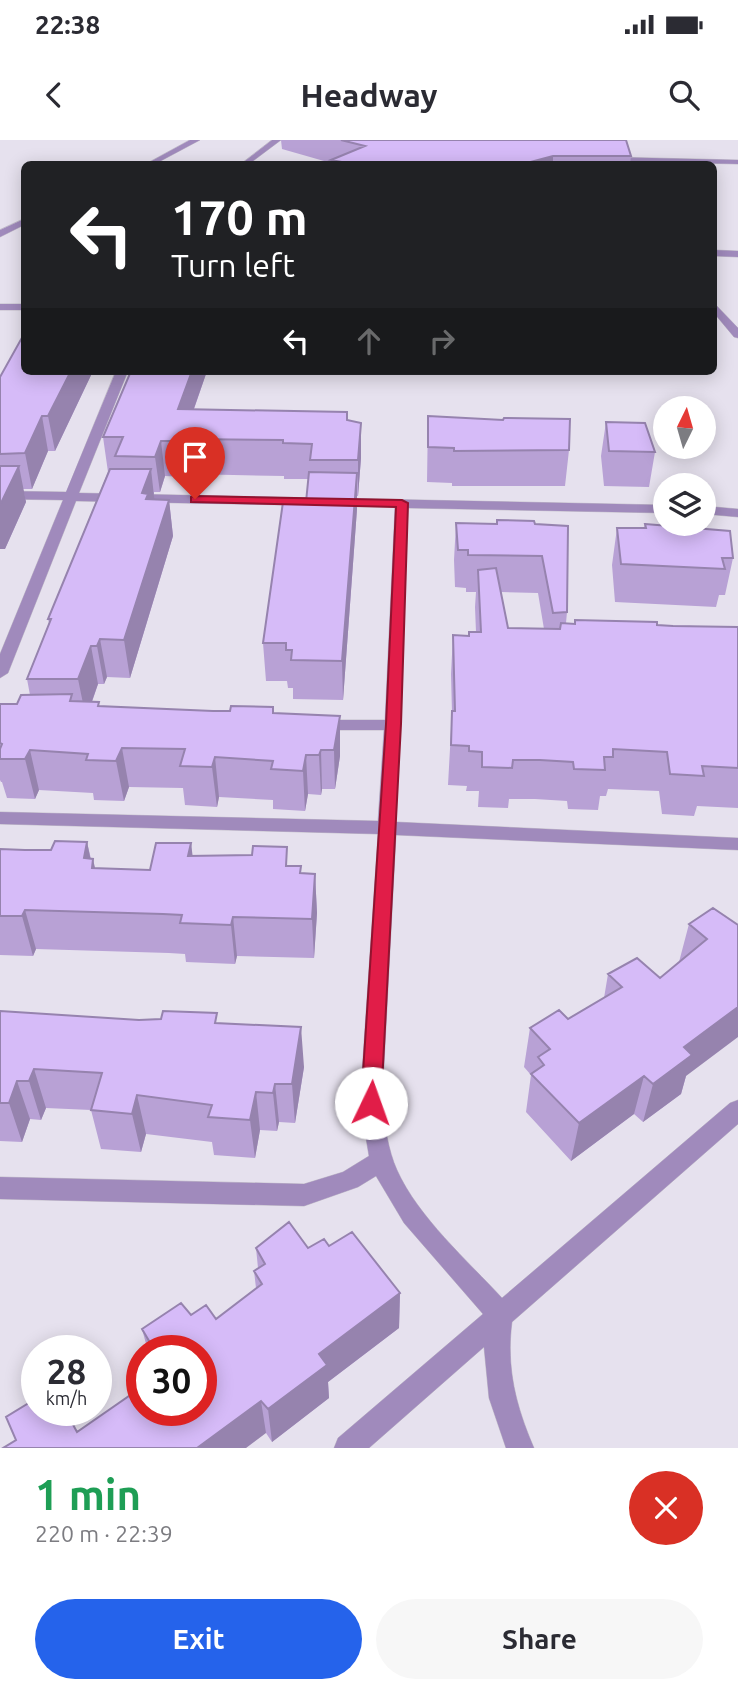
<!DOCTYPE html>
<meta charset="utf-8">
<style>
:root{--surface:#fff;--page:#f7f7f7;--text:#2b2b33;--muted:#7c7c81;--accent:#2563eb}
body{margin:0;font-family:Ubuntu,sans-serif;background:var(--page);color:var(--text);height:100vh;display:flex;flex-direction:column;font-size:26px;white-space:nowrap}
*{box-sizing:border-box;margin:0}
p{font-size:23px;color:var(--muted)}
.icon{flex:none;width:38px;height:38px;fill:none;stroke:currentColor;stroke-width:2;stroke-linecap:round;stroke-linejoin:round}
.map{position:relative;height:1308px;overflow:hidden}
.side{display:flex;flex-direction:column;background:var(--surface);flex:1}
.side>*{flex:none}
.hud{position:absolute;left:21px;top:21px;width:696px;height:214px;border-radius:10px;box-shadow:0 4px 18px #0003;background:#202124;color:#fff;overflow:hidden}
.needle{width:46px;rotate:5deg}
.buttons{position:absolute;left:653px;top:256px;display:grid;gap:14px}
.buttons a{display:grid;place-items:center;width:63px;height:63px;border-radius:50%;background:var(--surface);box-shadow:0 4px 18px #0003;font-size:35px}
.speed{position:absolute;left:21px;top:1195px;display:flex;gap:14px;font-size:35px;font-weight:700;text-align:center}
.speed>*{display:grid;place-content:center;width:91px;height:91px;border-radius:50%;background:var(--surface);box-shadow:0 4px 18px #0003;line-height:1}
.speed small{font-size:18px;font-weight:400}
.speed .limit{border:10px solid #d22;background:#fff;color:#111}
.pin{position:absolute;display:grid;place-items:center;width:60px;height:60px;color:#fff;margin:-72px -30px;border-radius:50% 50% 50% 0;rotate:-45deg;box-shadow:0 0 7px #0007}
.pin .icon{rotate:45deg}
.me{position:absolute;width:77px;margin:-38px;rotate:3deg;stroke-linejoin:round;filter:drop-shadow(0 0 5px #0008)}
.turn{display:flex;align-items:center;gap:24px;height:147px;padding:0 35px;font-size:32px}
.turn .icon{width:91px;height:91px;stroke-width:2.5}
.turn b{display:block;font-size:49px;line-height:60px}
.lanes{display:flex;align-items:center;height:66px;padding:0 35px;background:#0003;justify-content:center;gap:35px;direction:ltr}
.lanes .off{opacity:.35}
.round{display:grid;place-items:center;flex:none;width:74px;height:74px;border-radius:37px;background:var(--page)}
.head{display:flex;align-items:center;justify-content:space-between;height:119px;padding:0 35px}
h1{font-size:42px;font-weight:600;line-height:52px;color:#1e9e55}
.primary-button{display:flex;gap:14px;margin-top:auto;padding:14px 35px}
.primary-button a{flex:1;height:80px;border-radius:42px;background:var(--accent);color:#fff;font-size:28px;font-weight:600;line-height:80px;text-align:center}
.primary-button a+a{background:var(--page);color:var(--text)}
.status{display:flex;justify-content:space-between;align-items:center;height:49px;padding:0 35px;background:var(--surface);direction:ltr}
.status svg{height:19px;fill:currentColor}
header{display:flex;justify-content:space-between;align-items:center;height:91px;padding:0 35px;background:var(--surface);font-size:32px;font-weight:600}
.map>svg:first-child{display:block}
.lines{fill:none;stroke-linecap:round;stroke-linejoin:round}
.minor-casing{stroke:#c3beca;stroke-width:1}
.minor{fill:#a08abc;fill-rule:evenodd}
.wall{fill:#b8a1d5;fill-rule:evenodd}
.shaded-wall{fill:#9683ae}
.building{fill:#d6bbf8;stroke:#9683ae;stroke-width:2}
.route{fill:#e11d48;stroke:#92132f;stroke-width:2}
</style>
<div class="status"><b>22:38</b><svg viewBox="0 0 49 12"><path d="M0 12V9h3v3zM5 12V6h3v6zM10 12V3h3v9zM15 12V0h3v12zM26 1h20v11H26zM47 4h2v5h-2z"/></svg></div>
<header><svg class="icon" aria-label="back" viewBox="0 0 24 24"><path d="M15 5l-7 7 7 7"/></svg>Headway<svg class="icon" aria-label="search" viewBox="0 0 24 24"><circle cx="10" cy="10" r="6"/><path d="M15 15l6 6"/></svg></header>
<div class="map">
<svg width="738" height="1308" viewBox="0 0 738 1308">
<rect width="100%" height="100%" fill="#e6e1ee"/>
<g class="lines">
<defs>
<path id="minor" d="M 190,0 L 200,0 L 155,24 L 146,24 Z
M 272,0 L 281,0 L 249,24 L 241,24 Z
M 609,17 L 738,20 L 738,24 L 606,21 Z
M 24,79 L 24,85 L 0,97 L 0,90 Z
M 714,110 L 738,111 L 738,117 L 714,116 Z
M 714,163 L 738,188 L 738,198 L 734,197 L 714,173 Z
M 0,164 L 24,164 L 24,170 L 0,170 Z
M 116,231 L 128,231 L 79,353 L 665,365 L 665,373 L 408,368 L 396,682 L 738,698 L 738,710 L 396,695 L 382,963 C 385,986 388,1010 397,1030 C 418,1077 468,1121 502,1158 L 730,963 L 738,960 L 738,984 L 512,1182 C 506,1228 516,1266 534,1308 L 506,1308 L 489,1258 L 484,1207 L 369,1308 L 334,1308 L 338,1298 L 483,1174 L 404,1083 L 376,1036 L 358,1047 L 304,1066 L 0,1059 L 0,1037 L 304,1044 L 343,1032 L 369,1016 L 360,963 L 378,694 L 0,684 L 0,672 L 378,681 L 384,590 L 316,590 L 308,585 L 316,580 L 385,580 L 395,367 L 76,361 L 8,533 L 0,538 L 0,514 L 63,360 L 0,359 L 0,351 L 66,352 Z
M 704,366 L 738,369 L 738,377 L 704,374 Z"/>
</defs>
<use href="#minor" class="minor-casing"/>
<use href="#minor" class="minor"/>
</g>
<path class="wall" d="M 281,0 L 626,0 L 631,16 L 630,24 L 331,24 L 331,23 L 282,9 Z
M 24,231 L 93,231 L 55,311 L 48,311 L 32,349 L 23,349 L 26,362 L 5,409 L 0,409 L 0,237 Z
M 130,231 L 207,231 L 194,269 L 347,280 L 361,283 L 361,318 L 358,356 L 357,356 L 357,369 L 343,560 L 293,559 L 293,548 L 288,548 L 287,541 L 266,541 L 263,503 L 306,362 L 308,339 L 284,339 L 284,336 L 188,334 L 186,337 L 165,336 L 160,352 L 154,352 L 154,359 L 169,360 L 173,396 L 130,538 L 107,537 L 104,544 L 98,544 L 92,562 L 100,566 L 213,571 L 230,571 L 273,567 L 274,573 L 340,576 L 340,616 L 335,649 L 322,649 L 321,655 L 308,654 L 305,671 L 273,669 L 273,660 L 219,657 L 217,667 L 185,665 L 183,648 L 129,647 L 124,661 L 94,660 L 93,653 L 39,650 L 35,659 L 7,658 L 2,642 L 1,642 L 0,640 L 0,564 L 17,564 L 30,555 L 27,539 L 49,483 L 48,479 L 108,332 L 103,297 L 130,233 Z
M 428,276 L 569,310 L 565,346 L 452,346 L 452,343 L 427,342 Z
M 606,282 L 655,312 L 649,347 L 604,346 L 601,316 Z
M 497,380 L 535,384 L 567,472 L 566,483 L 738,487 L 738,668 L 697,666 L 694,676 L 662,674 L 659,651 L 608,649 L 606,656 L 600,656 L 598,670 L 568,669 L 567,661 L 535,659 L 509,659 L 508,668 L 478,667 L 479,651 L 466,651 L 467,646 L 448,645 L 452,573 L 451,534 L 453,495 L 469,496 L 476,492 L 475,467 L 476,452 L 466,452 L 466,448 L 455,447 L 454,420 L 456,383 L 496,384 ZM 501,452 L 538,453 L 544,489 L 508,488 Z
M 645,384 L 733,418 L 725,455 L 719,455 L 716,467 L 615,462 L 612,425 L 617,388 L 644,388 Z
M 87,702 L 91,719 L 95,728 L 150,730 L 191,703 L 192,716 L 288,726 L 301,733 L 315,734 L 317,773 L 314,818 L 237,816 L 235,824 L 186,822 L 185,814 L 169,813 L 36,809 L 33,816 L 0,815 L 0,709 L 25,710 L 51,710 Z
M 713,768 L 686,936 L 681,954 L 643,982 L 634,974 L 571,1021 L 526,972 L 531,935 L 524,927 L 530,888 L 568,879 L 604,858 L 608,834 L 660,838 L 679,822 L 689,784 Z
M 0,871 L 139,880 L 218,883 L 304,927 L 295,983 L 279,982 L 277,991 L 260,990 L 255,1018 L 214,1015 L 212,1002 L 146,994 L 141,1012 L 101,1009 L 91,970 L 46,968 L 41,980 L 30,979 L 22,1002 L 0,1001 Z
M 329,1106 L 400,1153 L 399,1188 L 328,1242 L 329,1258 L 272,1302 L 266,1293 L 77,1292 L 201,1211 L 148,1211 L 142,1189 L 191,1175 L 216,1179 L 256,1148 L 254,1131 L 258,1128 L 256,1108 L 308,1108 Z"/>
<path class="shaded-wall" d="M 553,16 L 553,24 L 523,24 Z
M 71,231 L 93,231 L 55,311 L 48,276 Z
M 192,231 L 207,231 L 183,300 L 184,299 L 188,334 L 186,337 L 178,269 Z
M 42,276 L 48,311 L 32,349 L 25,313 Z
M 361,283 L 361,318 L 358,356 L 358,320 Z
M 161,301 L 165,336 L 160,352 L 155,317 Z
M 19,326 L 26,362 L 5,409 L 0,409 L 0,365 Z
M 151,329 L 155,365 L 151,377 L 142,353 Z
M 357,333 L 357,369 L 343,560 L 342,521 Z
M 169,360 L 173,396 L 130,538 L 124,500 Z
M 100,499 L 107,537 L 104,544 L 97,506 Z
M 91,506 L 98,544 L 86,578 L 78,539 Z
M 340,576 L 340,616 L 335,649 L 334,610 Z
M 122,608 L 129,647 L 124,661 L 116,621 Z
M 30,610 L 39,650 L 35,659 L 25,619 Z
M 321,610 L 322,649 L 321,655 L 319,615 Z
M 306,615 L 308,654 L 305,671 L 303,631 Z
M 215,617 L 219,657 L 217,667 L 212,627 Z
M 87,702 L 92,726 L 93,719 L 102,759 L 84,718 Z
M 191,703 L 196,743 L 188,716 Z
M 315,734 L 317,773 L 314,818 L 312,779 Z
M 25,770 L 36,809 L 33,816 L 22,776 Z
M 233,777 L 237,816 L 235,824 L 231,785 Z
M 738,867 L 738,897 L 686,936 L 681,954 L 643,982 L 653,944 L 684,907 Z
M 301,887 L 304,927 L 295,983 L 292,944 Z
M 34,929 L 46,968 L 41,980 L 29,941 Z
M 644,936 L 634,974 L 571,1021 L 579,983 Z
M 17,941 L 30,979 L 22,1002 L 9,963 Z
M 275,944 L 279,982 L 277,991 L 273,953 Z
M 256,952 L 260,990 L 255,1018 L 250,980 Z
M 137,955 L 146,994 L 141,1012 L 132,974 Z
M 400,1153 L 399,1188 L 328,1242 L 329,1258 L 272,1302 L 268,1269 L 319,1214 Z
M 261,1261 L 266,1293 L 246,1308 L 197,1308 Z"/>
<path class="building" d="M 341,0 L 626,0 L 631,16 L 553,16 L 523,24 L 339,24 L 342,22 L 331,20 L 365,6 Z
M 24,194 L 24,231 L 71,231 L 48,276 L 42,276 L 25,313 L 0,314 L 0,237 Z
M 131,231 L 192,231 L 178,269 L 347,272 L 347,280 L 361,283 L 358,320 L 310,320 L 312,304 L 283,303 L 283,300 L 184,299 L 183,301 L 161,301 L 155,317 L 115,316 L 123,297 L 103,297 Z
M 428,276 L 503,280 L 504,278 L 570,279 L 569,310 L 454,311 L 454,308 L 428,307 Z
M 606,282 L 645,283 L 655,312 L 609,311 Z
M 0,326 L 19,326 L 0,365 Z
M 110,329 L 151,329 L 142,353 L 148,354 L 146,359 L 169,360 L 124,500 L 100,499 L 97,506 L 91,506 L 78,539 L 27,539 L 51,479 L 48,479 Z
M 309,332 L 357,333 L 342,521 L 291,520 L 292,510 L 286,510 L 286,503 L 263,503 L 283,362 L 306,362 Z
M 497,380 L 534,381 L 535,384 L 568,386 L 567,472 L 553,473 L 542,416 L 468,415 L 468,410 L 458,410 L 456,383 L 497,384 Z
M 645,384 L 730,391 L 733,418 L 722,418 L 725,429 L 621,424 L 617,388 L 646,388 Z
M 496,428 L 508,488 L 560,489 L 561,483 L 575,484 L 575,480 L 657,482 L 657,485 L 673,486 L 738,487 L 738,628 L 702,626 L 704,636 L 670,634 L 667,612 L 613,609 L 613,617 L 604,617 L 605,630 L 574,629 L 573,622 L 540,620 L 513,620 L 512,628 L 482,627 L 482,612 L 469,611 L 469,606 L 451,605 L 452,571 L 455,571 L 453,495 L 469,496 L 469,492 L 481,492 L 478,430 Z
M 72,554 L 70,561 L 99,562 L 98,566 L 213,571 L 230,571 L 231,566 L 273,567 L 273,573 L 340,576 L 334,610 L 321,610 L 319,615 L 306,615 L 303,631 L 271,629 L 273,621 L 215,617 L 212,627 L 180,626 L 185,609 L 122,608 L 116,621 L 86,620 L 88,614 L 30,610 L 25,619 L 0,619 L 0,609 L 2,604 L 0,603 L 0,564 L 17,564 L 21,555 Z
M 55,701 L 87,702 L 84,718 L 93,719 L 92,728 L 150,730 L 156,703 L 191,703 L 188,716 L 252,715 L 253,706 L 287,707 L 286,726 L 301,726 L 300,733 L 315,734 L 312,779 L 233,777 L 231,785 L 180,783 L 182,775 L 163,774 L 25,770 L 22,776 L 0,776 L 0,709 L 25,710 L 51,710 Z
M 713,768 L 738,785 L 738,867 L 684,907 L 692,915 L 653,944 L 644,936 L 579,983 L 531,934 L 544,925 L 538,917 L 550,909 L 530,888 L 559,870 L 568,879 L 622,847 L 608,834 L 637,818 L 660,838 L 707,799 L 689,784 Z
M 0,871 L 139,880 L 161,879 L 163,871 L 217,873 L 215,883 L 301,887 L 292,944 L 275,944 L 273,953 L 256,952 L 250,980 L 208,977 L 212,965 L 137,955 L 132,974 L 91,970 L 102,933 L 34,929 L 29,941 L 17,941 L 9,963 L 0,963 Z
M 289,1082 L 308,1108 L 324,1099 L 329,1106 L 352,1092 L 400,1153 L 319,1214 L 327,1225 L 268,1269 L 261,1261 L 197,1308 L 3,1308 L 16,1300 L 6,1277 L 37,1258 L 37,1270 L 65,1270 L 77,1292 L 142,1247 L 142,1270 L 201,1270 L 201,1211 L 155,1211 L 142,1189 L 181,1163 L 191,1175 L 206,1165 L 216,1179 L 262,1144 L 254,1131 L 265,1124 L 256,1108 Z"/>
<path class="route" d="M 195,356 L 402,360 L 408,363 L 401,584 L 381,963 L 378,969 L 371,972 L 364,969 L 361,963 L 386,584 L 396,367 L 191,362 L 191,357 Z"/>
</svg>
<div class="buttons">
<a><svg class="needle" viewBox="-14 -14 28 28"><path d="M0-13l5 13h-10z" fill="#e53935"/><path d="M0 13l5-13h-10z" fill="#7c7c81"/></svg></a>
<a><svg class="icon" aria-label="layers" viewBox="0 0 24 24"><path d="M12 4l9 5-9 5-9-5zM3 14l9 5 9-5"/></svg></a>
</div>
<div class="speed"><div>28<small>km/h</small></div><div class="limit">30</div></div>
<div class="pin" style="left:195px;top:359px;background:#d93025"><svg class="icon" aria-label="arrive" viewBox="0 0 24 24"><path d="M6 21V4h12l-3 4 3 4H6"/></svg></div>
<svg class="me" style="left:371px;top:963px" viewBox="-20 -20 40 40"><circle r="19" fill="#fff"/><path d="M0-13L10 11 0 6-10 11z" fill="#e11d48"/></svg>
<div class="hud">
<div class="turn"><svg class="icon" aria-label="left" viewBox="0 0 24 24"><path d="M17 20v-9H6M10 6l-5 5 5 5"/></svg><div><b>170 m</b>Turn left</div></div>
<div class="lanes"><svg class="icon" aria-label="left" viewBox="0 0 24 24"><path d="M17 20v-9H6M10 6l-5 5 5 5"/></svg><svg class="icon off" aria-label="ahead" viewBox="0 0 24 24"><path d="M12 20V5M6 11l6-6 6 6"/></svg><svg class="icon off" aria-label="right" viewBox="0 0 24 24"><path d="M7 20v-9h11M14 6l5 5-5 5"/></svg></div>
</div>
</div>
<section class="side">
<div class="head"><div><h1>1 min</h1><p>220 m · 22:39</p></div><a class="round" style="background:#d93025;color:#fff"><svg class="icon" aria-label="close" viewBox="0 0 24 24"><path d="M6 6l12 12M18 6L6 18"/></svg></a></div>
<div class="primary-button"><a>Exit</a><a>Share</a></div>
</section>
